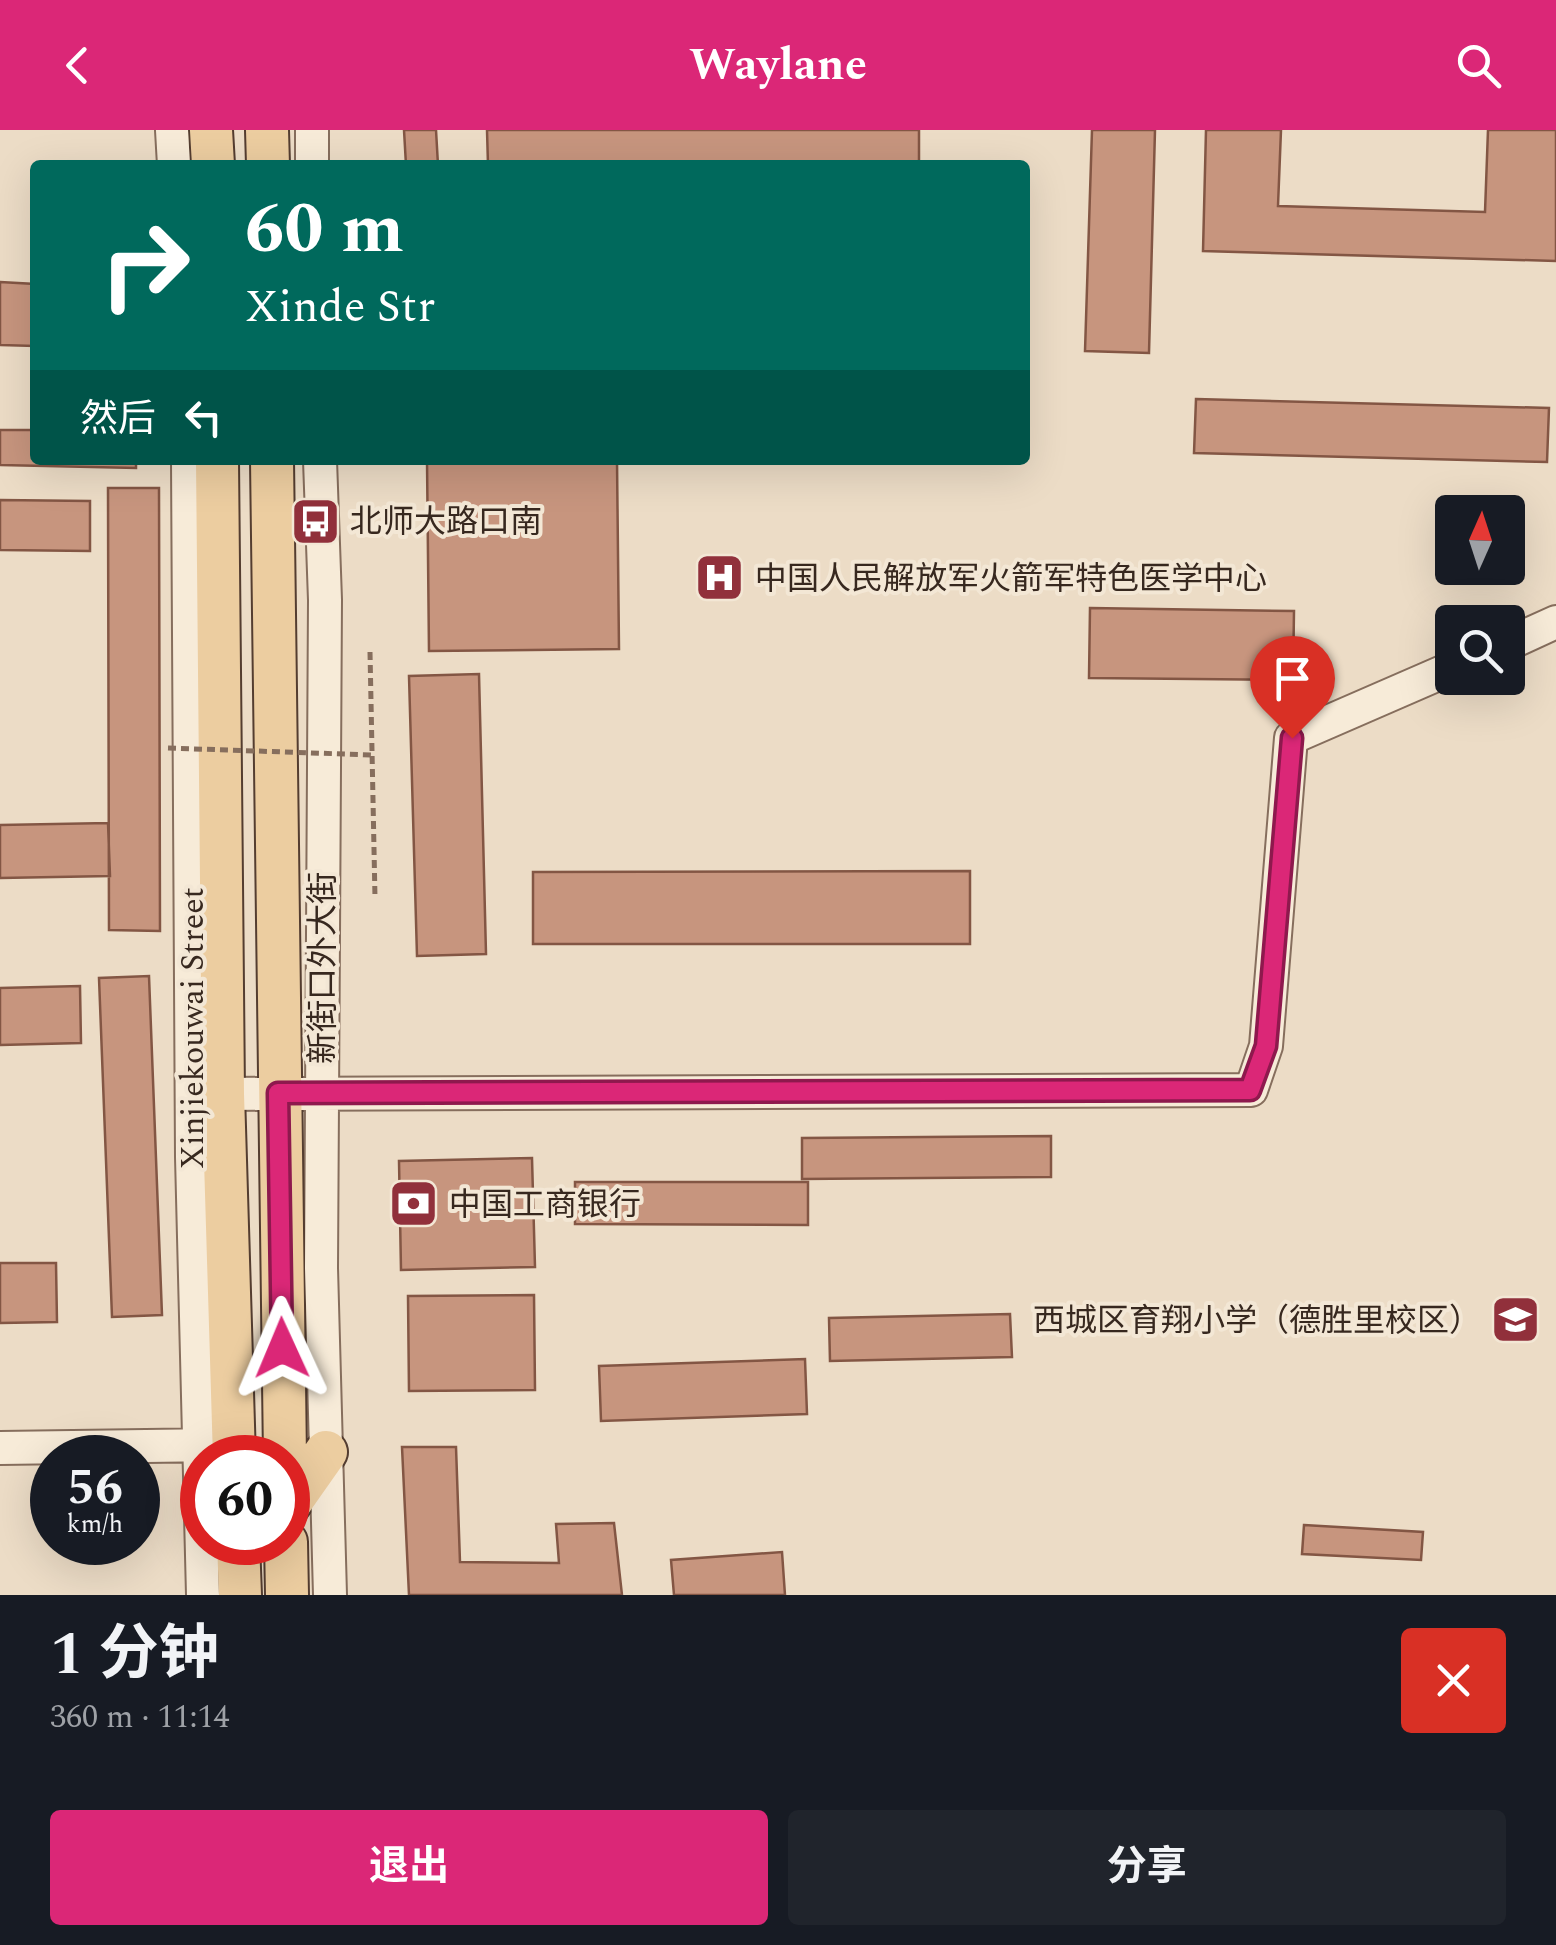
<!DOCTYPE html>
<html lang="zh">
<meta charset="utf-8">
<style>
:root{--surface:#171b24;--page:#20242c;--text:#f1f3f6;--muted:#9ea1a6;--accent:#db2777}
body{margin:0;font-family:Spectral,"Noto Sans SC",serif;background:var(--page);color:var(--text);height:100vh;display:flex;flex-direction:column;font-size:38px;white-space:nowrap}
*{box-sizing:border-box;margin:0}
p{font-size:32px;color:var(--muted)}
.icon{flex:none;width:55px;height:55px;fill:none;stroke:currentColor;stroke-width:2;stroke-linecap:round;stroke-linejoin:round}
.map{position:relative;height:1465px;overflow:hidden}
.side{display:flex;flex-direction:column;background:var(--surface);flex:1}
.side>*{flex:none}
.top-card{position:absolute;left:30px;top:30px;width:1000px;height:305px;border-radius:10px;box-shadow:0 10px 40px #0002;background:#00695c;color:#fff;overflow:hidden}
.needle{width:65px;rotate:3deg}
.controls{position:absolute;left:1435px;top:365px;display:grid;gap:20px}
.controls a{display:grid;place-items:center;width:90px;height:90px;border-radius:10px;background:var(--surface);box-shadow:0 10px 40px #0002;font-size:50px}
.speed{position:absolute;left:30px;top:1305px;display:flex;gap:20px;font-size:50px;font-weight:700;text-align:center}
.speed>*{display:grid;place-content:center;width:130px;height:130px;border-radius:50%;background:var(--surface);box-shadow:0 10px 40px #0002;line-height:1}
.speed small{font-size:25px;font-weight:400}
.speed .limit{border:15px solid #d22;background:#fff;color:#111}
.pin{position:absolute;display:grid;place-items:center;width:85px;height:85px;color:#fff;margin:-102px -42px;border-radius:50% 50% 50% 0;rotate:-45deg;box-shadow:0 0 10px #0007}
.pin .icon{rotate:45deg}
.me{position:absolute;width:110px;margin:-55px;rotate:359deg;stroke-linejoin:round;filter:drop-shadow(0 0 8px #0008)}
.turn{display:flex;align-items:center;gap:35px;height:210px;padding:0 50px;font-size:45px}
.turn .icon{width:130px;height:130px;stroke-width:2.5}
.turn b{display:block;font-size:70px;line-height:85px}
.then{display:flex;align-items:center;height:95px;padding:0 50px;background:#0003;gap:20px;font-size:38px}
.round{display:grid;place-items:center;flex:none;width:105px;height:105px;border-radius:10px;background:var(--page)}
.headline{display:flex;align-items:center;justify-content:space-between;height:170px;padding:0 50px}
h1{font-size:60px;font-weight:700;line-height:75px}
.primary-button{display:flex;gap:20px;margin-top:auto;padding:20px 50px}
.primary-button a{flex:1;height:115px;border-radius:10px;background:var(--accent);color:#fff;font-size:40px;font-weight:700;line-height:115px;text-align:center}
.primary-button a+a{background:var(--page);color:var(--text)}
header{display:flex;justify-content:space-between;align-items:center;height:130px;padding:0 50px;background:var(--accent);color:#fff;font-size:45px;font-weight:700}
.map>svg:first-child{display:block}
.building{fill:#c7957e;stroke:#835644;stroke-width:2.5}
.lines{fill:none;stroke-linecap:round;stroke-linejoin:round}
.minor-casing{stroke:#866e5d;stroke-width:36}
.major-casing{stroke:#543d30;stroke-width:46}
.path{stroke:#866e5d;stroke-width:5;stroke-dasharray:8 5;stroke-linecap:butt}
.minor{stroke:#f7ebd8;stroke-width:32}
.major{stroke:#eccda0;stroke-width:42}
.path-bridge{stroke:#866e5d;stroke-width:5;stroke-dasharray:8 5;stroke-linecap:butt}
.route-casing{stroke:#8e194d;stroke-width:25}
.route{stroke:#db2777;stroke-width:18}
.labels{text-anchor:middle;stroke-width:8;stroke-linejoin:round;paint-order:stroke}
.poi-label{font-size:32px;fill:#37281f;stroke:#f3e7d5;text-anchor:start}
.street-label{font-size:32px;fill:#37281f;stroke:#f3e7d5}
</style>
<header><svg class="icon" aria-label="back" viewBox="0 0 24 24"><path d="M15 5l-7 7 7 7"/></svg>Waylane<svg class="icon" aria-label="search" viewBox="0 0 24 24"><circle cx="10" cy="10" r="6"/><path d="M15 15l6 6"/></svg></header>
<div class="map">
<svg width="1556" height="1465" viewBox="0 0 1556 1465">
<rect width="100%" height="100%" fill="#ecdcc6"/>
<path class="building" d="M 404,0 L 436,0 L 438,35 L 406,35 Z
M 487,0 L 919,0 L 919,35 L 488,35 Z
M 1092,0 L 1155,0 L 1149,223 L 1085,221 Z
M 1206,0 L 1281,0 L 1278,76 L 1485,82 L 1488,0 L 1556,0 L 1556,131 L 1203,121 Z
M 0,152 L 35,154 L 35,216 L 0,215 Z
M 1196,269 L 1549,278 L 1547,332 L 1194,323 Z
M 0,300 L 35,300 L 35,330 L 136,330 L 136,338 L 0,335 Z
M 427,330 L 617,330 L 619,519 L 429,521 Z
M 108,358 L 159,358 L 160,801 L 109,800 Z
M 0,370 L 90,371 L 90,421 L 0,420 Z
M 1090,478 L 1294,481 L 1293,550 L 1089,548 Z
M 479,544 L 486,824 L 417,826 L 409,546 Z
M 108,693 L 110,746 L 0,748 L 0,695 Z
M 970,741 L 970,814 L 533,814 L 533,742 Z
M 149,846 L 162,1185 L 112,1187 L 99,848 Z
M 80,856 L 81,913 L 0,915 L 0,858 Z
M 1051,1006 L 1051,1047 L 802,1049 L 802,1008 Z
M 532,1028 L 535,1137 L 401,1140 L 399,1031 Z
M 575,1052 L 808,1052 L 808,1095 L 575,1094 Z
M 0,1133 L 56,1133 L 57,1192 L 0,1193 Z
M 534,1165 L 535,1260 L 409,1261 L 408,1166 Z
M 1010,1184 L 1012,1227 L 830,1231 L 829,1188 Z
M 805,1229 L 807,1284 L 601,1291 L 599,1236 Z
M 402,1317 L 456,1317 L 460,1432 L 559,1433 L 556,1394 L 614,1393 L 622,1465 L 409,1465 Z
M 1304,1395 L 1423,1402 L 1421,1430 L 1302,1424 Z
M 782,1422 L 785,1465 L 674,1465 L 671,1430 Z"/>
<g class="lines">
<defs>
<path id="minor" d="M 172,0 L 174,35
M 312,0 L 312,35
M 188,330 L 192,1027 L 203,1465
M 320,330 L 325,470 L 321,1138 L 330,1465
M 1508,514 L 1556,492
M 223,964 L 1251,960 L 1266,916 L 1291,608 L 1452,538
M 0,1318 L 219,1315"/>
<path id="major" d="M 211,0 L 213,35
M 267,0 L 268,35
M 217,330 L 223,964 L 234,1328
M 272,330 C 279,662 278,995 285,1328
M 288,1376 L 326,1322
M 238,1412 L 240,1465
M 286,1412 L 287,1465"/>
</defs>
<use href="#minor" class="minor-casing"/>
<use href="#major" class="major-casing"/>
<path class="path" d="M 370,522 L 375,768"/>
<use href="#minor" class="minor"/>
<use href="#major" class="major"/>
<path class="path-bridge" d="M 168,618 L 372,625"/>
</g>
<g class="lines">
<defs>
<path id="route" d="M 282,1218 L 278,963 L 1250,960 L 1266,916 L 1292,608"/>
</defs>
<use href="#route" class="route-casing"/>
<use href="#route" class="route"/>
</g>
<defs>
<symbol id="bus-square" viewBox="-11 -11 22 22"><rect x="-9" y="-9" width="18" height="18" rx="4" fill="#91303b" stroke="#f3e7d5"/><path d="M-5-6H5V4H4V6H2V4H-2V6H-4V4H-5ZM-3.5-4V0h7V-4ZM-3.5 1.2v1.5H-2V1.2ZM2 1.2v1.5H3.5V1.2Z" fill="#fff"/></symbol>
<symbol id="hospital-square" viewBox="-11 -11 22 22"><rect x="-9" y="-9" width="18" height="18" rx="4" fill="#91303b" stroke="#f3e7d5"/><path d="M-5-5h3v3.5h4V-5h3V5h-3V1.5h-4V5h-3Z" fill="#fff"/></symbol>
<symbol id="bank-square" viewBox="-11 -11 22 22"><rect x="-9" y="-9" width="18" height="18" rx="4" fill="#91303b" stroke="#f3e7d5"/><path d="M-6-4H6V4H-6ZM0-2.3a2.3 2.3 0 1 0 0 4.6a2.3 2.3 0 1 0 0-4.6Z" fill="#fff"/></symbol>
<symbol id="school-square" viewBox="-11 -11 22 22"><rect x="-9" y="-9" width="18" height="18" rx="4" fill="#91303b" stroke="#f3e7d5"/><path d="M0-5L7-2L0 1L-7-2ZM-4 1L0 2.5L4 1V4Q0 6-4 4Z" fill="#fff"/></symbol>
</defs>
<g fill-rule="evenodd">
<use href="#bus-square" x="288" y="364" width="55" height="55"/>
<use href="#hospital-square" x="692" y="420" width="55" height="55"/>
<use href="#bank-square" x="386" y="1046" width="55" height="55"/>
<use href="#school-square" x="1488" y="1162" width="55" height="55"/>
</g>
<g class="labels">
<g class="poi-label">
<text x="350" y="402">北师大路口南</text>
<text x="755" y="459">中国人民解放军火箭军特色医学中心</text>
<text x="449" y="1085">中国工商银行</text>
<text x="1481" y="1201" text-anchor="end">西城区育翔小学（德胜里校区）</text>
</g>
<g class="street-label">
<text transform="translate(322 838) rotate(-90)" y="11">新街口外大街</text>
<text transform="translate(192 898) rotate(-90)" y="11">Xinjiekouwai Street</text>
</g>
</g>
</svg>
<div class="controls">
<a><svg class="needle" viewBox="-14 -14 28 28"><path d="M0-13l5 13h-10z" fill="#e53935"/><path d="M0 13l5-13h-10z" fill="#9ea1a6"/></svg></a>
<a><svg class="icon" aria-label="search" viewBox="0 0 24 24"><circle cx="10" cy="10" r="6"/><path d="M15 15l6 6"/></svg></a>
</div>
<div class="speed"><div>56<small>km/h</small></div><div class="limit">60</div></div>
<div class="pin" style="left:1292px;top:608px;background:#d93025"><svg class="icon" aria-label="arrive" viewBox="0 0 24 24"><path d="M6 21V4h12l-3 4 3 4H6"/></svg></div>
<svg class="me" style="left:282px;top:1218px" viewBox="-20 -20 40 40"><path d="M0-17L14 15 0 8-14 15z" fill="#db2777" stroke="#fff" stroke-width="4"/></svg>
<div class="top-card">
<div class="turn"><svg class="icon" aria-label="right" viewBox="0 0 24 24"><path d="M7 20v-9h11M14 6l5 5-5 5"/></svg><div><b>60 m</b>Xinde Str</div></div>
<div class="then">然后<svg class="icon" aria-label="left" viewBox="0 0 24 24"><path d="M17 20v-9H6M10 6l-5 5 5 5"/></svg></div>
</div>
</div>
<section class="side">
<div class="headline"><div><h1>1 分钟</h1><p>360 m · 11:14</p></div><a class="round" style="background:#d93025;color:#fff"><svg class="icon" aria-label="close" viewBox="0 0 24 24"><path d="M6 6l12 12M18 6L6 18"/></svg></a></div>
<div class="primary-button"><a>退出</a><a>分享</a></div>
</section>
